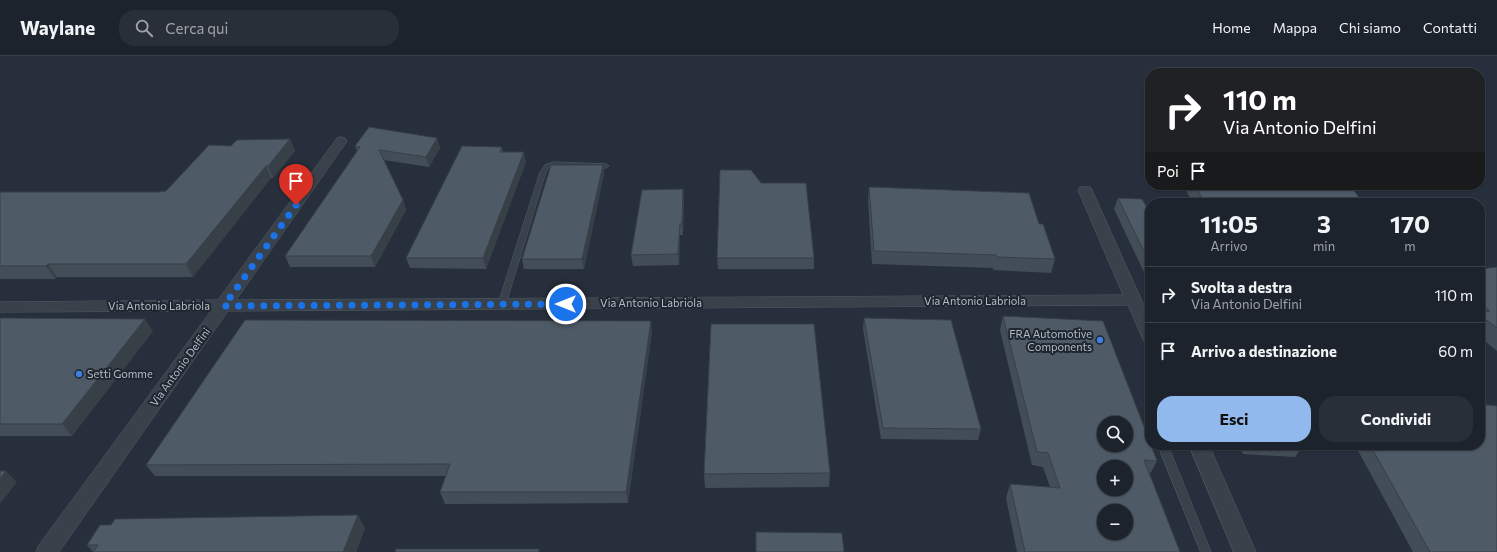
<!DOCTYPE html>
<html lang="it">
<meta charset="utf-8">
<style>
:root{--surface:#1c232c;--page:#292f38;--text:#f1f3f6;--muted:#a0a4a9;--line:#3a4048;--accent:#92b9ee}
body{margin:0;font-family:Commissioner,sans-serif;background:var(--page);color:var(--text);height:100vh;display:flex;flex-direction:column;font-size:15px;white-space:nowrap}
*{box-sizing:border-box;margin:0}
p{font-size:13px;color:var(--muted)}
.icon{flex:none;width:22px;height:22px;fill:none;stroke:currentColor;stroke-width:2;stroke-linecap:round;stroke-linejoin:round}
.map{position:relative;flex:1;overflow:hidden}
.sheet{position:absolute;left:1145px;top:142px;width:340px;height:252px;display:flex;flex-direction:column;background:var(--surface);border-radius:16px;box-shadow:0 1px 3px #0004,0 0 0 1px var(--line)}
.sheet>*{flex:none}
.banner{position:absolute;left:1145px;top:12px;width:340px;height:122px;border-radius:16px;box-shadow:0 1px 3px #0004,0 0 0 1px var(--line);background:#202124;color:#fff;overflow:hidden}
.controls{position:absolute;left:1097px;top:360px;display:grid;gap:8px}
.controls a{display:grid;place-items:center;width:36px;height:36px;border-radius:50%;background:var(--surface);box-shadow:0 1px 3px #0004,0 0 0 1px var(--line);font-size:20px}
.pin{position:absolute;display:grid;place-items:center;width:34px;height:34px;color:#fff;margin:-41px -17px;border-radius:50% 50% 50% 0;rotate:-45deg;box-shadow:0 0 4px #0007}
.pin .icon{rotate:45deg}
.me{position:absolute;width:44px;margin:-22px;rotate:270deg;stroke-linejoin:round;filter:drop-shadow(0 0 3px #0008)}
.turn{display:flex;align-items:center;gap:14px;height:84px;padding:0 12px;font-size:18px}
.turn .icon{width:52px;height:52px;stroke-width:2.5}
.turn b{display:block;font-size:28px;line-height:34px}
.then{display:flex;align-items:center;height:38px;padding:0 12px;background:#0003;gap:8px;font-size:15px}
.eta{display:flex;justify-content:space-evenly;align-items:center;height:68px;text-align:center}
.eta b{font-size:24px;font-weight:700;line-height:28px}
.cta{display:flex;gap:8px;margin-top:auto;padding:8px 12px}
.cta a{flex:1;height:46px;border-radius:16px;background:var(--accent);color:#111;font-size:16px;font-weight:700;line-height:46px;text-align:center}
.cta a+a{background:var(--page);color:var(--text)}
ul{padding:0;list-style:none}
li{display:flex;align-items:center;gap:12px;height:56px;padding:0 12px;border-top:1px solid var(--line)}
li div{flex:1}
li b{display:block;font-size:15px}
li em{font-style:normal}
header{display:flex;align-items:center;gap:24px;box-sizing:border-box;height:56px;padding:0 20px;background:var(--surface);border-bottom:1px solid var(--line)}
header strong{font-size:19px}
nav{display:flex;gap:22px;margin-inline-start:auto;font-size:14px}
.search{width:280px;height:36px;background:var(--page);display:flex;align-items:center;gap:10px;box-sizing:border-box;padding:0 14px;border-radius:16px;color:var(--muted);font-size:15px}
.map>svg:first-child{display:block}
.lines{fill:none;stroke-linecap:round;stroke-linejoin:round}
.lane-casing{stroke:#545c66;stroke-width:1}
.street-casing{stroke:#545c66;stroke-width:1}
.lane{fill:#39414b;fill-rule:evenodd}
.street{fill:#39414b;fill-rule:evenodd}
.wall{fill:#434d58}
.shaded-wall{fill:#373f47}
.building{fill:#4e5a66;stroke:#373f47;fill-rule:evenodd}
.route{stroke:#1a73e8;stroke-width:7;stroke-dasharray:0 12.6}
.shop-dot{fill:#3f7fe0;stroke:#1e2630;stroke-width:1.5}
.labels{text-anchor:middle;stroke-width:4;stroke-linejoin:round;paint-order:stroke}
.street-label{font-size:11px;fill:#b5bcc7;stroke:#1e2630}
.poi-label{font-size:11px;fill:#b5bcc7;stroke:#1e2630;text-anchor:end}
</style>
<header>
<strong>Waylane</strong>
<div class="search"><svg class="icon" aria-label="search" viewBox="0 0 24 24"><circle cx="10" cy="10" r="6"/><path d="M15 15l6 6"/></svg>Cerca qui</div>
<nav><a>Home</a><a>Mappa</a><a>Chi siamo</a><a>Contatti</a></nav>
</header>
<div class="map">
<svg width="1497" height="496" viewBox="0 0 1497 496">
<rect width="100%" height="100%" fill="#262f3b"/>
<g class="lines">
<defs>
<path id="lane" d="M 554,106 L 606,108 L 609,110 L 606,112 L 554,110 L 549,111 L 546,116 L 506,248 L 505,250 L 499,250 L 498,248 L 540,116 L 545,109 Z
M 1158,389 L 1168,389 L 1211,496 L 1201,496 Z"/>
<path id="street" d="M 341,81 L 345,82 L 347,85 L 236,244 L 1123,239 L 1078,134 L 1080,131 L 1090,131 L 1092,134 L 1150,263 L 1150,287 L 1144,285 L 1142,281 L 1128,249 L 228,255 L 59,496 L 36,496 L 39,489 L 211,255 L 0,256 L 0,246 L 218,244 L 337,82 Z
M 1189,389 L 1209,389 L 1256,496 L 1234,496 Z"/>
</defs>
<use href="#lane" class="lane-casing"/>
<use href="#street" class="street-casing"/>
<use href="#lane" class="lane"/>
<use href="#street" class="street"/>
</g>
<path class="wall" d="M 437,82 L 440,92 L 429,111 L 384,104 L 403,144 L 406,154 L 375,211 L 290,211 L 285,200 L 357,95 L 355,90 Z
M 290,83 L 295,95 L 273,122 L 271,122 L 193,221 L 57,221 L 55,223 L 0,223 L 0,136 L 159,136 L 166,135 L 231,90 Z
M 502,91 L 503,96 L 526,106 L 486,213 L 410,212 L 406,202 Z
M 603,109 L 604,118 L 584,213 L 524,213 L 522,203 Z
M 1183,129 L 1350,129 L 1363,147 L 1193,147 Z
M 869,131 L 1039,168 L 1055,203 L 1051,217 L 993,214 L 993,212 L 872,208 L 868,144 Z
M 683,133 L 684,144 L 683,179 L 680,179 L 679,209 L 633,210 L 631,199 Z
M 1118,142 L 1150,157 L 1150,229 L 1114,153 Z
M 717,202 L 814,202 L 814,213 L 718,213 Z
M 1497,211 L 1497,295 L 1480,281 L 1480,213 Z
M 1003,260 L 1157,405 L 1150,418 L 1180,496 L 1017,496 L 1006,442 L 1010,428 L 1050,431 L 1043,411 L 1032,409 L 1000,274 Z
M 0,262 L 153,275 L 72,380 L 0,380 Z
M 864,262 L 981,373 L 978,384 L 881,383 L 863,273 Z
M 652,276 L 628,447 L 445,448 L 440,436 L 446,420 L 155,420 L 146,409 Z
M 1238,389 L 1303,389 L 1295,401 L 1243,398 Z
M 1355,389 L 1480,389 L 1497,496 L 1413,496 Z
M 830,417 L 829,431 L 705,432 L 704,418 Z
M 365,472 L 356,496 L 93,496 L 87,489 Z"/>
<path class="shaded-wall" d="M 437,82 L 440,92 L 429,111 L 426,101 Z
M 290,83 L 295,95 L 273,122 L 268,110 Z
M 524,96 L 526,106 L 486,213 L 483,202 Z
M 603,109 L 604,118 L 584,213 L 582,203 Z
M 266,110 L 271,122 L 193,221 L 186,208 Z
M 683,133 L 684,144 L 683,179 L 682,168 Z
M 403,144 L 406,154 L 375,211 L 371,200 Z
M 680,168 L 680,179 L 679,209 L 678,198 Z
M 48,208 L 57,221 L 55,223 L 46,210 Z
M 145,263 L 153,275 L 72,380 L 62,368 Z
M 651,265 L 652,276 L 628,447 L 626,436 Z
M 6,415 L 17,426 L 0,448 L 0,423 Z
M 358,459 L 365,472 L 356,496 L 343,496 Z"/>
<path class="building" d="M 369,71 L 437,82 L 426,101 L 379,94 L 403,144 L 371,200 L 285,200 L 360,91 L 355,90 Z
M 290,83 L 268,110 L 266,110 L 186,208 L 48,208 L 46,210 L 0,210 L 0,136 L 159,136 L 166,135 L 209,89 L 231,90 L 237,84 Z
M 462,90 L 502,91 L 500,96 L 524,96 L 483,202 L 406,202 Z
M 551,109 L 603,109 L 582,203 L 522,203 Z
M 720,114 L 751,114 L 761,127 L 806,127 L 814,202 L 717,202 Z
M 1195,129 L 1350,129 L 1363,147 L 1205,147 Z
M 869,131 L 1029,137 L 1039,168 L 1043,168 L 1055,203 L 997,201 L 996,199 L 874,195 Z
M 683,133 L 682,168 L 680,168 L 678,198 L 631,199 L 642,134 Z
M 1118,142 L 1142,143 L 1150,157 L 1150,208 Z
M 1497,211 L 1497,272 L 1480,259 L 1480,256 L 1490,255 L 1480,247 L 1480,213 Z
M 1003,260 L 1103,265 L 1150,386 L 1150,389 L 1151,389 L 1157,405 L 1144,404 L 1180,496 L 1025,496 L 1010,428 L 1060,432 L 1048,397 L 1037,396 ZM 1104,367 L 1126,367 L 1126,389 L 1104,389 ZM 1104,411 L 1126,411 L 1126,433 L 1104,433 ZM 1104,455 L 1126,455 L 1126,477 L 1104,477 Z
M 0,262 L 145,263 L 62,368 L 0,368 Z
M 864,262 L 951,264 L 981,373 L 883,372 Z
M 245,264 L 651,265 L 626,436 L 440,436 L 450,408 L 146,409 Z
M 711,268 L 814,268 L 830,417 L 704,418 Z
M 1480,348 L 1497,350 L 1497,496 L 1430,496 L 1370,389 L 1480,389 Z
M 0,415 L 6,415 L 0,423 Z
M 358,459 L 343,496 L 93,496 L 98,489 L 87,489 L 100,469 L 111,469 L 115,463 Z
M 756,476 L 842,477 L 844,496 L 756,496 Z
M 396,493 L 539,493 L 539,496 L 395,496 Z"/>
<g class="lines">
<path class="route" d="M 296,149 L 224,250 L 566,248"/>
</g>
<g class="shop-dot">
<circle cx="1100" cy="284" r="4"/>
<circle cx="79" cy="318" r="4"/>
</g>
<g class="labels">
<g class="street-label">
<text x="975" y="249">Via Antonio Labriola</text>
<text x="651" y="251">Via Antonio Labriola</text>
<text x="159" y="254">Via Antonio Labriola</text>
<text transform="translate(180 311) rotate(-54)" y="4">Via Antonio Delfini</text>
</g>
<g class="poi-label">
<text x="1092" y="282">FRA Automotive<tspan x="1092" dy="13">Components</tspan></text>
<text x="87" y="322" text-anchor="start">Setti Gomme</text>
</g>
</g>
</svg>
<div class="controls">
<a><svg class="icon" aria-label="search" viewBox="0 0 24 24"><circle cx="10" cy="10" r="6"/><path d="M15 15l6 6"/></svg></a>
<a>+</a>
<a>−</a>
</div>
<div class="pin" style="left:296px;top:149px;background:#d93025"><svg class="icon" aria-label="arrive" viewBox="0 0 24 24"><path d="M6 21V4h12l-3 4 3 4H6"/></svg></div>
<svg class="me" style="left:566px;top:248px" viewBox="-20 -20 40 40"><circle r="17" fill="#1a73e8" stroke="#fff" stroke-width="3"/><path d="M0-11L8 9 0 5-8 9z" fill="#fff"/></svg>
<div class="banner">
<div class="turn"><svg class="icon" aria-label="right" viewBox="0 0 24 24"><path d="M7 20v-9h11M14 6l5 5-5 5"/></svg><div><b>110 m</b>Via Antonio Delfini</div></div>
<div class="then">Poi<svg class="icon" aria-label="arrive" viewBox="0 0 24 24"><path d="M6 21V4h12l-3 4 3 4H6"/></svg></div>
</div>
<section class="sheet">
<div class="eta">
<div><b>11:05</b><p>Arrivo</p></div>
<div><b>3</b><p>min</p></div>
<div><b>170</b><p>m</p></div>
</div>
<ul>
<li><svg class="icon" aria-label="right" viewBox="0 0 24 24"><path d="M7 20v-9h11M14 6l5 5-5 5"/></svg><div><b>Svolta a destra</b><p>Via Antonio Delfini</p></div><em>110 m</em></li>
<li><svg class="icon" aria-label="arrive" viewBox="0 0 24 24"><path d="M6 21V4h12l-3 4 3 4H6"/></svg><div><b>Arrivo a destinazione</b></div><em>60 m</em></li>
</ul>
<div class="cta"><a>Esci</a><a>Condividi</a></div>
</section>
</div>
